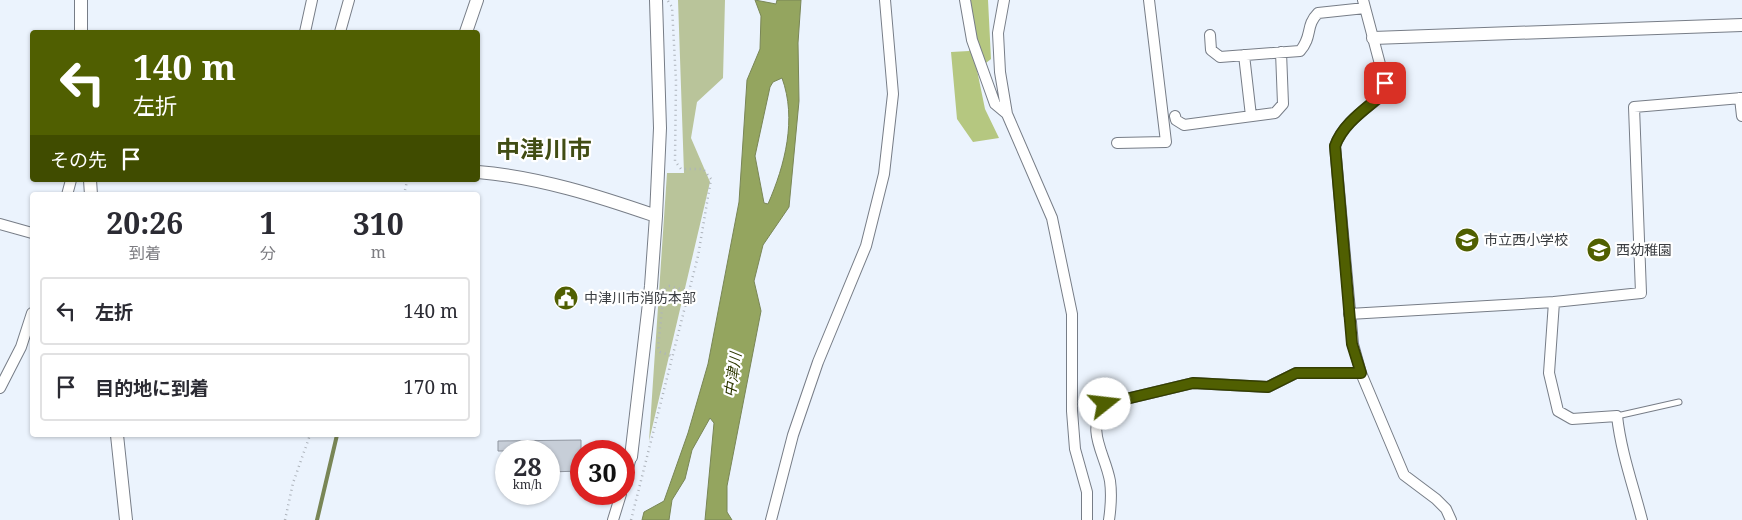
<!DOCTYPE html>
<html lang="ja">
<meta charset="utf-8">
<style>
:root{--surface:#fff;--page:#f2f2f3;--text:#2b2b33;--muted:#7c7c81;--line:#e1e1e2}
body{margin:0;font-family:"Noto Serif","Noto Sans JP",serif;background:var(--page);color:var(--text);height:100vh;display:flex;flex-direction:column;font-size:19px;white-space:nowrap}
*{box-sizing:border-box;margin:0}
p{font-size:16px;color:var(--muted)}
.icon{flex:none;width:28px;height:28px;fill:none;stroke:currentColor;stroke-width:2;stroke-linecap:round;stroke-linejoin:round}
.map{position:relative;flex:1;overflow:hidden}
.panel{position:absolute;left:30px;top:192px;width:450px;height:245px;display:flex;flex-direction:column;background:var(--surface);border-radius:5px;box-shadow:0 1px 4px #0004}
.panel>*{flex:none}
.guide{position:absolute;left:30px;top:30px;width:450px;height:152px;border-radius:5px;box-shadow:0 1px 4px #0004;background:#505f01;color:#fff;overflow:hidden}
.speed{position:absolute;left:495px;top:440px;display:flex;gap:10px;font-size:25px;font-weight:700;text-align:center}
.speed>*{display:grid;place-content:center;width:65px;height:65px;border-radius:50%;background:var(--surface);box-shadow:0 1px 4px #0004;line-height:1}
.speed small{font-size:12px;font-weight:400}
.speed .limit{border:8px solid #d22;background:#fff;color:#111}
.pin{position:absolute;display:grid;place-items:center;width:42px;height:42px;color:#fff;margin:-21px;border-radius:10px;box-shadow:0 2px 8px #0006}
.me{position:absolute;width:55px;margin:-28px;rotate:74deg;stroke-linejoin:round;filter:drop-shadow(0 0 4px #0008)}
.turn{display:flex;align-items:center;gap:18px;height:105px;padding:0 20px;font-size:22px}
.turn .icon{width:65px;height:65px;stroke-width:2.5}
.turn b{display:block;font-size:35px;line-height:42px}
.then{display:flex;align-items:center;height:48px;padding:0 20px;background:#0003;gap:10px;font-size:19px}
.eta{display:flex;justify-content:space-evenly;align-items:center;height:85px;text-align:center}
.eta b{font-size:30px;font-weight:700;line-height:35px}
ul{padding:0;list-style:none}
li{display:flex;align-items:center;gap:15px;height:68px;margin:0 10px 8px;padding:0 10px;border:2px solid var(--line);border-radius:5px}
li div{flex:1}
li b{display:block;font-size:19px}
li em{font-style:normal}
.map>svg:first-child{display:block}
.green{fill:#b9c49a}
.forest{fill:#b5c780}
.water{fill:#94a55f;stroke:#798656;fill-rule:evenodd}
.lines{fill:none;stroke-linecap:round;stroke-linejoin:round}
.stream{stroke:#798656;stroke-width:4}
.building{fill:#c7ced8;stroke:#8f959f}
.service-casing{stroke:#777d87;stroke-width:7}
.minor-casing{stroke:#777d87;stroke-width:12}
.tertiary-casing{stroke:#777d87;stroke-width:14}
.path{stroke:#adb3bb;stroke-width:2.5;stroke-dasharray:1 4;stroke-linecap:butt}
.service{stroke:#fff;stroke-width:5}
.minor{stroke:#fff;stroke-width:10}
.tertiary{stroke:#fff;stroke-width:12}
.route-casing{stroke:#343e01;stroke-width:12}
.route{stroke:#505f01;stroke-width:9}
.labels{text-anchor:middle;stroke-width:4.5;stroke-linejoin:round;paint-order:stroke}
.poi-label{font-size:14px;fill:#3a3d41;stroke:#fff;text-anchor:start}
.water-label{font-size:15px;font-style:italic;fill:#2e3800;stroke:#fff}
.town-label{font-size:24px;font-weight:bold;fill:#414d14;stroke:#fff}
</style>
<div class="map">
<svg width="1742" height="520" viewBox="0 0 1742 520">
<rect width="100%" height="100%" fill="#ebf3fd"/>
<path class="green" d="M 678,0 L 725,0 L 723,78 L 697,102 L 691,138 L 710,182 L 649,441 L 667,173 L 684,173 Z"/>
<path class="forest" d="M 968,0 L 988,0 L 991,59 L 977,70 L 985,109 L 999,138 L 973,142 L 957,119 L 951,52 L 969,51 L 974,39 Z"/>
<path class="water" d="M 755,0 L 776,4 L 777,0 L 801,0 L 798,43 L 799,101 L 789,207 L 763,245 L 754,281 L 761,311 L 727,486 L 727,512 L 732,520 L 705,520 L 714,423 L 710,418 L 692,450 L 685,479 L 672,500 L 669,520 L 642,520 L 644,512 L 664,501 L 688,433 L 708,364 L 739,202 L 747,80 L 760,49 L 761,16 ZM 782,78 C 797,119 785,165 768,204 L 764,203 L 755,156 L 770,87 L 773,82 Z"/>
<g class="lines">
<path class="stream" d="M 317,520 L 337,435"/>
</g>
<path class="building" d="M 581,440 L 581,471 L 549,472 L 549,451 L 498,451 L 498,441 Z"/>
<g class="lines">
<defs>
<path id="service" d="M 1617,416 L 1679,402"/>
<path id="minor" d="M 965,0 L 972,40 L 995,104 L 1007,114
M 1004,0 L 998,33 L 1000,72 L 1007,114 L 1052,218 L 1072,314 L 1072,411 L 1075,449 L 1087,492 L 1087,520
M 1363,0 L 1385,83 L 1385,93 C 1366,109 1343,123 1335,146 L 1353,344 L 1361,373 L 1404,475 L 1436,499 L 1446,509 L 1451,520
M 305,32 L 312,0
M 340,32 L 349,0
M 1210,35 L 1211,50 L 1220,57 L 1300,51 C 1313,36 1305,26 1318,13 L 1365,8
M 1244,55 L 1251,116
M 1740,98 L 1742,116
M 1175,116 L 1176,120 L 1184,125 L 1275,113 L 1283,104 L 1281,52
M 1117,143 L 1166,142 L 1149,0
M 67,195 L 71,180
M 0,224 L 32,233
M 1554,302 L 1641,293 L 1634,107 L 1742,98
M 1349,314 L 1554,302 L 1549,373 L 1558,411 L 1572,419 L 1617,416 C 1621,452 1633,485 1642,520
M 0,388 L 21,347 L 32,313
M 624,483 L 631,457
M 613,520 L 621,494
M 771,520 L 793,435 L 818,362 L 866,246 L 884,174 L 893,94 L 885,0
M 1109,520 C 1111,506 1112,495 1110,481 C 1105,453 1085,431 1105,404 L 1193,383 L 1268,387 L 1296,373 L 1361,373"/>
<path id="tertiary" d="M 81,32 L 81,0
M 466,32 L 477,0
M 1373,38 L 1742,25
M 478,172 C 539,177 598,196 656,216
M 90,180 L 91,195
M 117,435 L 126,520
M 631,457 L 651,286 L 656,216 L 660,128 L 656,0"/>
</defs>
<use href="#service" class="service-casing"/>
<use href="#minor" class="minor-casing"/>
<use href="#tertiary" class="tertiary-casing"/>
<path class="path" d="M 668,1 L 672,7 L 676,81 L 675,161 L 681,169 L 703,169 L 711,179 L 698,256 L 689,291 L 669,286 L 664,290 L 658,347 L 660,352 L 672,356
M 404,195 L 407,181
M 285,520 L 293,483 L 310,435
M 631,520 L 689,291"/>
<use href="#service" class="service"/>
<use href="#minor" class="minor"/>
<use href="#tertiary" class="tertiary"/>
</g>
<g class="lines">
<defs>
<path id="route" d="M 1105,404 L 1193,383 L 1268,387 L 1296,373 L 1361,373 L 1352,344 L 1335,146 C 1343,123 1366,109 1384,93 L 1385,83"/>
</defs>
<use href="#route" class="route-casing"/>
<use href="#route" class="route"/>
</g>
<defs>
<symbol id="school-disc" viewBox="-11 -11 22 22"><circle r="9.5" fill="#505f01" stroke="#fff"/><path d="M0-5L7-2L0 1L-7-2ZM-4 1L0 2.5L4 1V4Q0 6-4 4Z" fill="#fff"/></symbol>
<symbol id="civic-disc" viewBox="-11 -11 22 22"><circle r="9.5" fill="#505f01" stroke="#fff"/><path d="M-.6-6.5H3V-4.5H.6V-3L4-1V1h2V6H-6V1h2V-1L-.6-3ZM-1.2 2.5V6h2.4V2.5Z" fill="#fff"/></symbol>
</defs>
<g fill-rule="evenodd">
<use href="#school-disc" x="1453" y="226" width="28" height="28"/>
<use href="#school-disc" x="1585" y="236" width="28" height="28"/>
<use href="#civic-disc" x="552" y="284" width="28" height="28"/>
</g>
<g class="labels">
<g class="poi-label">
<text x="1484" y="245">市立西小学校</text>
<text x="1616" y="255">西幼稚園</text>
<text x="584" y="303">中津川市消防本部</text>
</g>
<g class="water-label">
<text transform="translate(733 375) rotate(-82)" y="5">中津川</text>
</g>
<g class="town-label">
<text x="544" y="158">中津川市</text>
</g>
</g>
</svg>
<div class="speed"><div>28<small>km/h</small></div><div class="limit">30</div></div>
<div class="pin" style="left:1385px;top:83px;background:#d93025"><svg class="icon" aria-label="arrive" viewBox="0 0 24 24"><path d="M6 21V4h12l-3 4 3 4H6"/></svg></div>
<svg class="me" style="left:1105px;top:404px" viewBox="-20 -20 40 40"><circle r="19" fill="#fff"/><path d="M0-13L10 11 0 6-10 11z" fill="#505f01"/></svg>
<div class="guide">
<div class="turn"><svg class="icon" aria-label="left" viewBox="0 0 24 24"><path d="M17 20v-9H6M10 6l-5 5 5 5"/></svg><div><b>140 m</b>左折</div></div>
<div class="then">その先<svg class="icon" aria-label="arrive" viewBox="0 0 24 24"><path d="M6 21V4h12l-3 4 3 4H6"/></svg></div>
</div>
<section class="panel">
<div class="eta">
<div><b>20:26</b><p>到着</p></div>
<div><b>1</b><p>分</p></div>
<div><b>310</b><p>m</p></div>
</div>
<ul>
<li><svg class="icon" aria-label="left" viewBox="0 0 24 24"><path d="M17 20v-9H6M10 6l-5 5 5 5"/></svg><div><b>左折</b></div><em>140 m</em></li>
<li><svg class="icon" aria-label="arrive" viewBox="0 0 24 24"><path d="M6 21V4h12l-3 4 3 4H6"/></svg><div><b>目的地に到着</b></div><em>170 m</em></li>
</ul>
</section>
</div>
